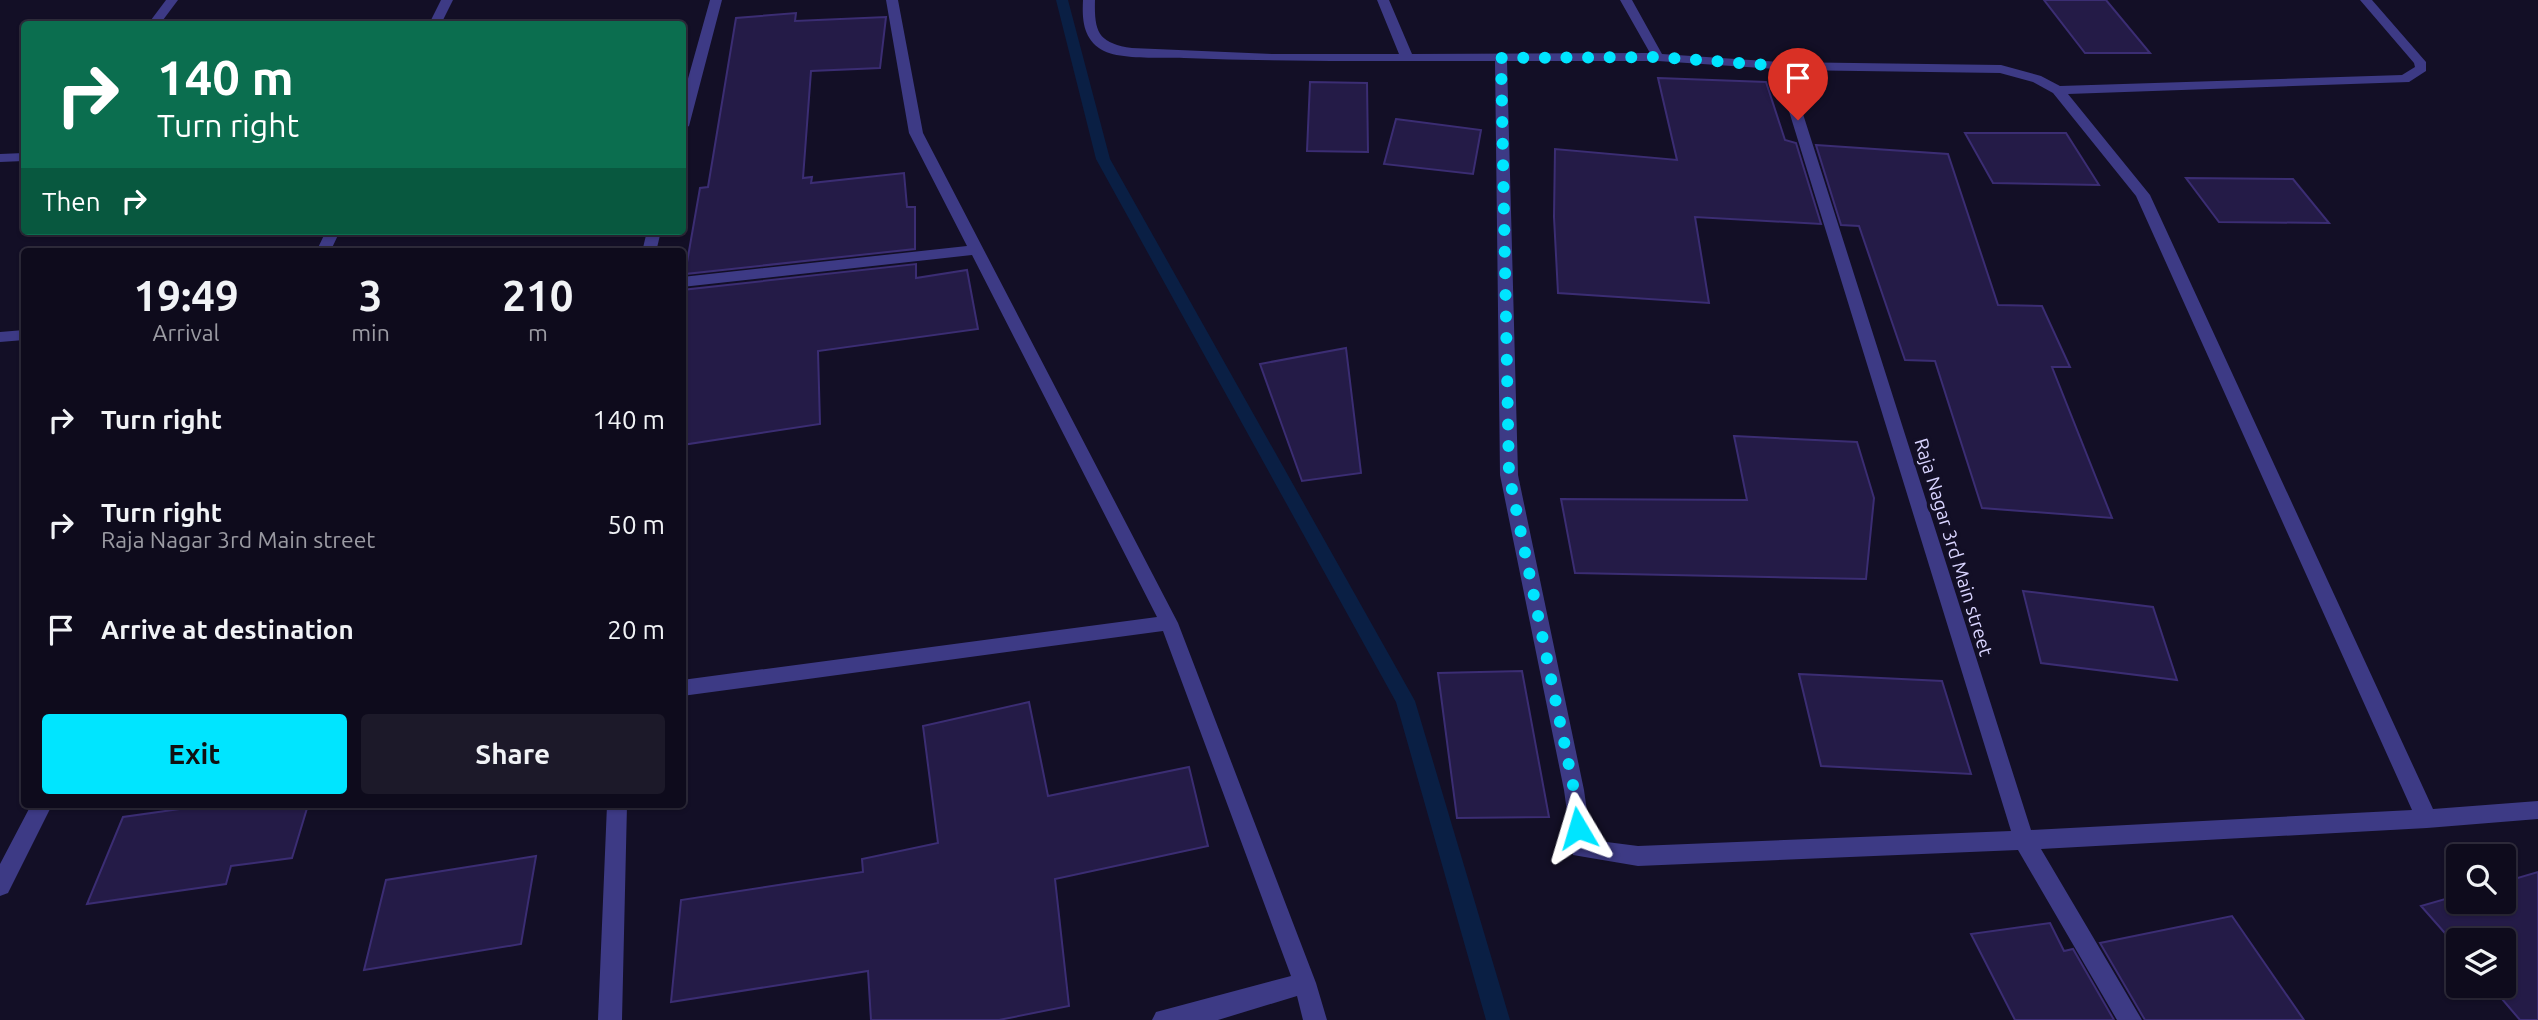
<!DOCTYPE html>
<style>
:root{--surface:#0e0b1c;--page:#1c1929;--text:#f1f3f6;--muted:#9b9ba3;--line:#2e2b3b;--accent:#00e5ff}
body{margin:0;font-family:Ubuntu,sans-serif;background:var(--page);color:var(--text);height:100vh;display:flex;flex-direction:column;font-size:26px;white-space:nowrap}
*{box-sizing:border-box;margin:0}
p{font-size:23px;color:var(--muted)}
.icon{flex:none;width:38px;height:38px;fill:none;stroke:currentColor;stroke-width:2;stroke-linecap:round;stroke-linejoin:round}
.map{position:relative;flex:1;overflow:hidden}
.details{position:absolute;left:21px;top:248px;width:665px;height:560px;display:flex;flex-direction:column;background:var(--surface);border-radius:7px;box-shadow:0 2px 5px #0004,0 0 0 2px var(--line)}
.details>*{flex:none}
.hud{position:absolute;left:21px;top:21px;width:665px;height:214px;border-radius:7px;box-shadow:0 2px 5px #0004,0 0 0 2px var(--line);background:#0b6e4f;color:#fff;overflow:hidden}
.controls{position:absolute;left:2446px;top:844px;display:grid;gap:14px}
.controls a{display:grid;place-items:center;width:70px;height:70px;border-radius:7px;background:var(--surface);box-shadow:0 2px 5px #0004,0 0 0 2px var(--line);font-size:35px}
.pin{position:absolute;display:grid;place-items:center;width:60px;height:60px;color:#fff;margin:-72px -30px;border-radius:50% 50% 50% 0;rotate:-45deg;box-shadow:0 0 7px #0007}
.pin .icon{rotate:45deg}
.me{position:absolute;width:77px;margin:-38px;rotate:353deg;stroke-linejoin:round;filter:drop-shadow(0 0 5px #0008)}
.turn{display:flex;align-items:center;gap:24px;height:147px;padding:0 21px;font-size:32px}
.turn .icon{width:91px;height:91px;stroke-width:2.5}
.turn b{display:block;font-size:49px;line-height:60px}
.then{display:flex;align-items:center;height:66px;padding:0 21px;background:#0003;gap:14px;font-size:26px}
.eta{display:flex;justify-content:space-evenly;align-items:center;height:119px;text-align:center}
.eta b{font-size:42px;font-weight:700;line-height:49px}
.action{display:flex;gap:14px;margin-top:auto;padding:14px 21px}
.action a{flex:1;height:80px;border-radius:7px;background:var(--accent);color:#111;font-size:28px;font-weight:700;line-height:80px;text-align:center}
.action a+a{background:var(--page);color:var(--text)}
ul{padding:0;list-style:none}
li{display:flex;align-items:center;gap:21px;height:105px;padding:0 21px}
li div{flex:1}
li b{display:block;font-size:26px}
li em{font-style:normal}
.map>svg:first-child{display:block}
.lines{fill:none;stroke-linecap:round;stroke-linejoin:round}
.stream{fill:#0a1f44;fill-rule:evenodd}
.building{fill:#241b47;stroke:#3b2d73;stroke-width:2}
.street{fill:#3d3a85;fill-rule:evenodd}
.route{stroke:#00e5ff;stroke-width:12;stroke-dasharray:0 21.6}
.labels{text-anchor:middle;stroke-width:7;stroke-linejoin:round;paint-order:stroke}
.street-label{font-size:19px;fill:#d9d4ff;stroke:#130f26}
</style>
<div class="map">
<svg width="2538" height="1020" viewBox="0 0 2538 1020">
<rect width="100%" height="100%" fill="#130f26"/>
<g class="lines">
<path class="stream" d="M 1056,0 L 1068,0 L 1110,159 L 1415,701 L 1510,1020 L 1486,1020 L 1396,702 L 1096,159 Z"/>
</g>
<path class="building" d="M 2044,0 L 2106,0 L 2150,53 L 2085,53 Z
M 796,13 L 795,21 L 886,17 L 880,68 L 811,71 L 803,178 L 812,177 L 811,183 L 904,173 L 907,207 L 915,207 L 915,249 L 685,274 L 700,188 L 708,187 L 736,18 Z
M 1658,78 L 1766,82 L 1785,140 L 1796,143 L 1821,224 L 1695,217 L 1709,303 L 1558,293 L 1554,217 L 1555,149 L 1677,160 Z
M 1310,82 L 1367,83 L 1368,152 L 1307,151 Z
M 1396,119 L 1481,130 L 1473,174 L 1384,164 Z
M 1965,133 L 2066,133 L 2099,185 L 1993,183 Z
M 1816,145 L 1948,154 L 1998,305 L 2042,306 L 2070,367 L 2052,367 L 2112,518 L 1982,508 L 1935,361 L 1905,360 L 1859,226 L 1841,225 Z
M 2186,178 L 2293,179 L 2329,223 L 2219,222 Z
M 916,264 L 916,278 L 967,270 L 978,329 L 818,351 L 820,424 L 682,445 L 682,290 Z
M 1346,348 L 1361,473 L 1302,481 L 1260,364 Z
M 1734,436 L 1857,442 L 1874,498 L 1866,579 L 1575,573 L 1561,499 L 1747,500 Z
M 2023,591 L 2153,607 L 2177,680 L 2041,663 Z
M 1522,671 L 1549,817 L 1457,818 L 1438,673 Z
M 1799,674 L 1942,681 L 1971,774 L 1821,766 Z
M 1029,702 L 1048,796 L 1189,767 L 1208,846 L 1055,879 L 1069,1006 L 999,1020 L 871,1020 L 868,971 L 671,1002 L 681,900 L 863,872 L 862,859 L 938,843 L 923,726 Z
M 208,805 L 308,805 L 292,858 L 231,866 L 226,884 L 87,904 L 123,817 Z
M 536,856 L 521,944 L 364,970 L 386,880 Z
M 2538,872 L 2538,1020 L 2520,1020 L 2490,985 L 2504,985 L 2504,940 L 2459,940 L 2459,949 L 2421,906 L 2459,895 L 2459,901 L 2504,901 L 2504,882 Z
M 2232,916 L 2304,1020 L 2145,1020 L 2100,943 Z
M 2050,923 L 2064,951 L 2073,949 L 2114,1020 L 2015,1020 L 1971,934 Z"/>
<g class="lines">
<path class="street" d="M 166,0 L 178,0 L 160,24 L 148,24 Z
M 441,0 L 453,0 L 441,24 L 429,24 Z
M 710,0 L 722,0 L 689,126 L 682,130 L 682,100 Z
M 886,0 L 898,0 L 923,133 L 1178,623 L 1316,983 L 1327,1020 L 1303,1020 L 1297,996 L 1218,1020 L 1152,1020 L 1156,1012 L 1291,976 L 1163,631 L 682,696 L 682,680 L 1157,617 L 972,255 L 682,287 L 682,277 L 967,246 L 909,133 Z
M 1083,0 L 1095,0 C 1094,33 1099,43 1132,48 L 1272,54 L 1399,54 L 1377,0 L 1389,0 L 1412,54 L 1650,53 L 1620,0 L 1632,0 L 1662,54 L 1781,62 L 2001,65 L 2041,76 L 2060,86 L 2402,75 L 2415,67 L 2414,63 L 2360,0 L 2372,0 L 2426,62 L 2426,71 L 2409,82 L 2068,94 L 2150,195 L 2433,809 L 2538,801 L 2538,819 L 2427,828 L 2041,849 L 2142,1020 L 2117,1020 L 2018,850 L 1638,866 L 1573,855 L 1564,790 L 1500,475 L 1495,61 C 1391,61 1288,62 1184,58 C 1162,57 1123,60 1104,51 C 1083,40 1082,20 1083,0 ZM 1507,61 L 1658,61 L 1776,69 L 2011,831 L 1638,846 L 1591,840 L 1584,790 L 1518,475 ZM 1789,70 L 2000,73 L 2033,82 L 2053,93 L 2136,196 L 2412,810 L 2031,830 Z
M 24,153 L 24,161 L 0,162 L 0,154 Z
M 326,231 L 340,231 L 330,252 L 316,252 Z
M 647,231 L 661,231 L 656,252 L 642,252 Z
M 24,330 L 24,340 L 0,342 L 0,332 Z
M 31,805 L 52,805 L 8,893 L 0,896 L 0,864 Z
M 607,805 L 627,805 L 622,1020 L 598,1020 Z"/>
</g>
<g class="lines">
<path class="route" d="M 1578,828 L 1574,790 L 1509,475 L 1501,58 L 1658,57 L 1781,66 L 1798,120"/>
</g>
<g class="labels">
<g class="street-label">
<text transform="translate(1954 547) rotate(73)" y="7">Raja Nagar 3rd Main street</text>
</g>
</g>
</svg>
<div class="controls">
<a><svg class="icon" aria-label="search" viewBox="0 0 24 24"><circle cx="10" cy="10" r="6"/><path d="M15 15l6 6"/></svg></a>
<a><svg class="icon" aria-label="layers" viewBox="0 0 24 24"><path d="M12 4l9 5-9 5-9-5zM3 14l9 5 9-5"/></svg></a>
</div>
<div class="pin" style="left:1798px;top:120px;background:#d93025"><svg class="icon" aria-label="arrive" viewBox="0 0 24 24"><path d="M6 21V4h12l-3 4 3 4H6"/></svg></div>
<svg class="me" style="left:1578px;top:828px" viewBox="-20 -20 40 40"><path d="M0-17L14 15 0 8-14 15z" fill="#00e5ff" stroke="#fff" stroke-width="4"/></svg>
<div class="hud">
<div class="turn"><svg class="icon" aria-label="right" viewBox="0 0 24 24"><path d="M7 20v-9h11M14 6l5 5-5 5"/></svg><div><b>140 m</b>Turn right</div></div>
<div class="then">Then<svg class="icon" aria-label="right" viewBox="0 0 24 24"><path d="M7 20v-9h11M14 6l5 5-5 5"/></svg></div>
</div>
<section class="details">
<div class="eta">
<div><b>19:49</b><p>Arrival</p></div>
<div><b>3</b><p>min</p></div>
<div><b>210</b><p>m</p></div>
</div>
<ul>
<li><svg class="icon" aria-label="right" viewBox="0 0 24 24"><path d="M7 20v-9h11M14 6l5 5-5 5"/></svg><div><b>Turn right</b></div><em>140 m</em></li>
<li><svg class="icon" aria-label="right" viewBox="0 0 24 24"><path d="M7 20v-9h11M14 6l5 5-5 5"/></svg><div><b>Turn right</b><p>Raja Nagar 3rd Main street</p></div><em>50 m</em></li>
<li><svg class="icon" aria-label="arrive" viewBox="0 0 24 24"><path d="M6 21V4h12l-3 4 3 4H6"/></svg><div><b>Arrive at destination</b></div><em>20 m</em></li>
</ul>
<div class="action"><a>Exit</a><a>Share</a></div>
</section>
</div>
